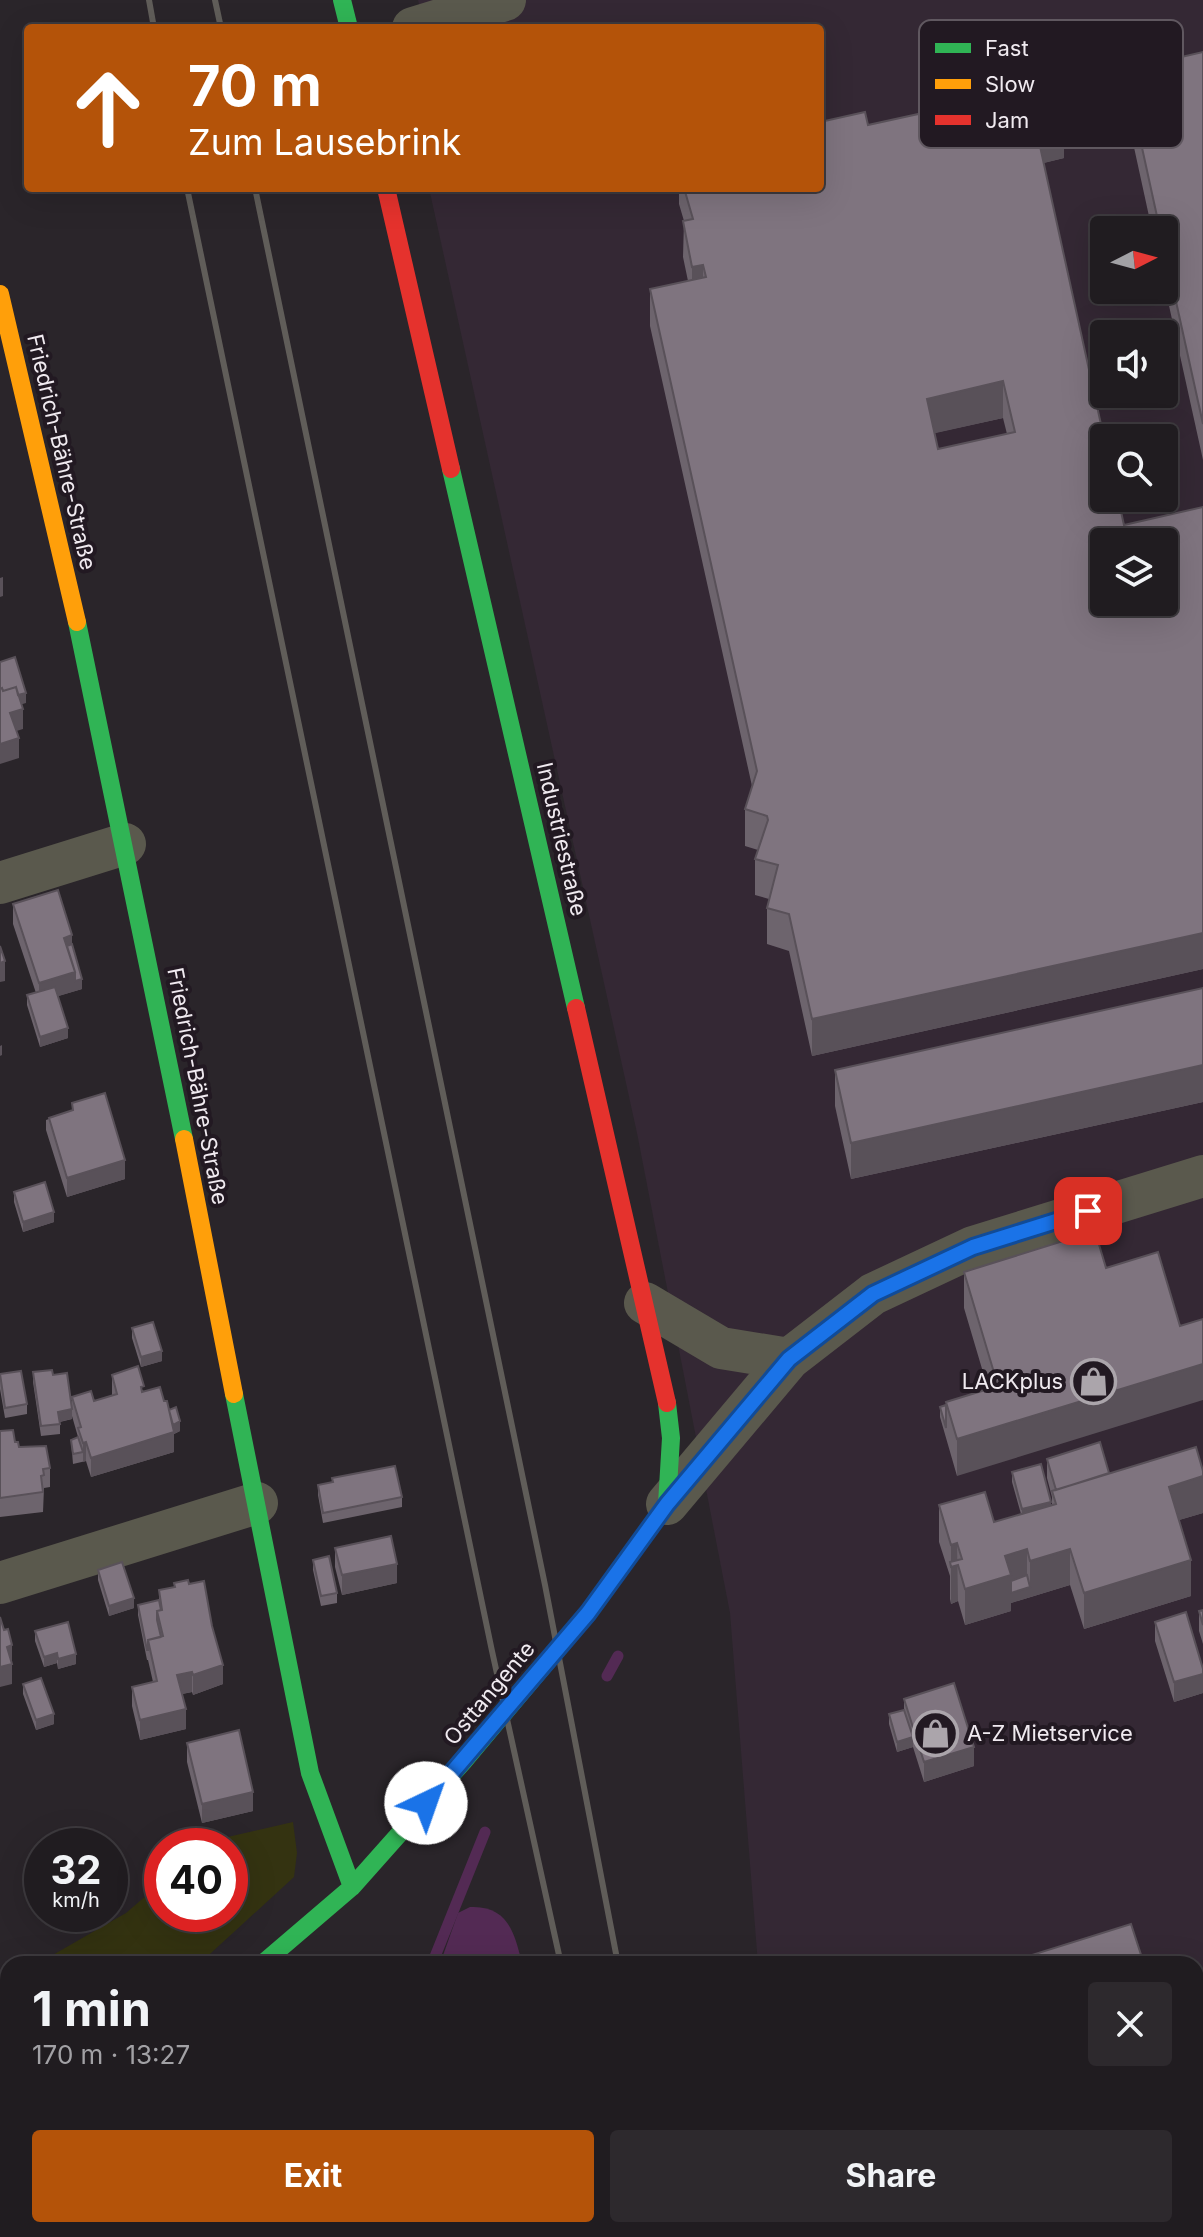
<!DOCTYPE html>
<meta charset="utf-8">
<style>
:root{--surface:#201c20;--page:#2d292d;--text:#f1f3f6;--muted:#a2a1a5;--line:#3d3a3e;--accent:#b45309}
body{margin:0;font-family:Inter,sans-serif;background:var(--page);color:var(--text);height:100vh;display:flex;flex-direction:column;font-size:30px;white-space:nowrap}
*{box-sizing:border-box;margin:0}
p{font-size:26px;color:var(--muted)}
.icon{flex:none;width:44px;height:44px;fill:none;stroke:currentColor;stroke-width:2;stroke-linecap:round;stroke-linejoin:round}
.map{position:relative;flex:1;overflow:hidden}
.side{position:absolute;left:0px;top:1956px;width:1204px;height:282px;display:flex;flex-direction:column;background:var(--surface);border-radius:24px 24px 0 0;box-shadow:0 8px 32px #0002,0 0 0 2px var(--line)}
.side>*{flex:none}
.hud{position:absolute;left:24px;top:24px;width:800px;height:168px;border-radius:8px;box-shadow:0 8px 32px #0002,0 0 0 2px var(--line);background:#b45309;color:#fff;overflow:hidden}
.needle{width:52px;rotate:84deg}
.controls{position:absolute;left:1090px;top:216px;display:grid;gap:16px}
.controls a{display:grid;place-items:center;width:88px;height:88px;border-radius:8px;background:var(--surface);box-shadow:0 8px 32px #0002,0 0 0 2px var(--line);font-size:40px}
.speed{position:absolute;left:24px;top:1828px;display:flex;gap:16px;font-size:40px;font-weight:700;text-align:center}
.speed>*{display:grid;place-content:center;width:104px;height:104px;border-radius:50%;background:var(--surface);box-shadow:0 8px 32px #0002,0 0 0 2px var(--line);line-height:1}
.speed small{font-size:20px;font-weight:400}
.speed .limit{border:12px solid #d22;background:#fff;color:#111}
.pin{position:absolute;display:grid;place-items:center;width:68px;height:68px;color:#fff;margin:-34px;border-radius:16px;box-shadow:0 4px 12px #0006}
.me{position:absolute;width:88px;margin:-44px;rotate:42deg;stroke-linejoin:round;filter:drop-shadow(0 0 6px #0008)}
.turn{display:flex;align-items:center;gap:28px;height:168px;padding:0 32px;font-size:36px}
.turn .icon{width:104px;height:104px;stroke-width:2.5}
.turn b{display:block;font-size:56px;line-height:68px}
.round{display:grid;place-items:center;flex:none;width:84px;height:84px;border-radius:8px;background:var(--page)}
.head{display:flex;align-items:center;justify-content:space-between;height:136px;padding:0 32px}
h1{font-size:48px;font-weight:700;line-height:60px}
.cta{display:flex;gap:16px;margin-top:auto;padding:16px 32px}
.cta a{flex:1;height:92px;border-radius:8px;background:var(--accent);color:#fff;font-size:32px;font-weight:700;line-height:92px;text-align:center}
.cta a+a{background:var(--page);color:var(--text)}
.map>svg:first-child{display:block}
.built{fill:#342834;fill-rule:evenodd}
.green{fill:#343311}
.water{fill:#532a54}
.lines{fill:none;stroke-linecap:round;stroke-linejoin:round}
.stream{stroke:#532a54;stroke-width:11}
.street{stroke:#5a594d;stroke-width:42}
.fast{stroke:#30b455;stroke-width:18}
.slow{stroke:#ff9f0a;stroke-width:18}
.jam{stroke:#e5322d;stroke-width:18}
.rail{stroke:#605d59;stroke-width:6}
.wall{fill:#6d646d;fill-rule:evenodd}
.shaded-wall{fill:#595159}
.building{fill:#7f747f;stroke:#595159;stroke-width:2;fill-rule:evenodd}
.route-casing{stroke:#114b97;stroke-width:20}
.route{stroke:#1a73e8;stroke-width:14}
.labels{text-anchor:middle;stroke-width:8;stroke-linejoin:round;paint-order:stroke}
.street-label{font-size:22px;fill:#f0eaf0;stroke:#221922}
.poi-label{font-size:22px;fill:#f0eaf0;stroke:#221922;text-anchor:end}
.key{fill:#221922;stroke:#605860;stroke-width:2}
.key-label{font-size:22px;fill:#f0eaf0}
</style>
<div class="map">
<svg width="1203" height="2237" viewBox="0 0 1203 2237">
<rect width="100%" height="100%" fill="#2a252a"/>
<path class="built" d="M 418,0 L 1203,0 L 1203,2237 L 780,2237 L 779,2230 L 1196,2230 L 1196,1964 L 758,1964 L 730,1613 L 637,1133 L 429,188 L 820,188 L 820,28 L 425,28 ZM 1104,230 L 1164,230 L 1164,290 L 1104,290 ZM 1104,334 L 1164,334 L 1164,394 L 1104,394 ZM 1104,438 L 1164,438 L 1164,498 L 1104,498 ZM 1104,542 L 1164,542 L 1164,602 L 1104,602 Z"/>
<path class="green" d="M 293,1822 L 297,1853 L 294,1877 L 199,1964 L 37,1964 L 126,1913 L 162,1882 L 162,1914 L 230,1914 L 230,1846 L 204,1846 L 210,1841 Z
M 8,1976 L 8,2079 L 0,2082 L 0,1979 Z
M 8,2165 L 8,2230 L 283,2230 L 279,2237 L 0,2237 L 0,2169 Z"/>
<path class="water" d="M 470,1907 C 508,1905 515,1934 522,1964 L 440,1964 L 458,1913 Z"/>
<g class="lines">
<path class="stream" d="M 607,1676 L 618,1656
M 432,1964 L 485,1832
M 265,2237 L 269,2230"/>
<path class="street" d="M 413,28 L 505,0
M 0,883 L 125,844
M 645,1303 L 721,1348 L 789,1359
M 667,1504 L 789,1359 L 873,1294 L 973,1247 L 1203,1176
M 0,1583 L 257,1503"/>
<path class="fast" d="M 342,0 L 349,28
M 451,469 L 576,1008
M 77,622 L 184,1139
M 234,1394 L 310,1773 L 352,1887
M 262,1964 L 352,1887 L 464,1761 L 588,1613 L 667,1504 L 671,1438 L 667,1403
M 0,2121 L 8,2117"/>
<path class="slow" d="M 0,294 L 77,622
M 184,1139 L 234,1394"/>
<path class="jam" d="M 386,188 L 451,469
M 576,1008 L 667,1403"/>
<path class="rail" d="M 149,0 L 154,28
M 215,0 L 221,28
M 187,188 L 492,1651 L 561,1964
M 255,188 L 545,1585 L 618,1964
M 619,2230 L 621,2237
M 668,2230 L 669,2237"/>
</g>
<path class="wall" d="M 1203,52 L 1203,460 L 1164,283 L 1164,230 L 1152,230 L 1125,106 L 1125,70 Z
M 868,125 L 1064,158 L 1043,163 L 1124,525 L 1203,507 L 1203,969 L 812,1056 L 789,951 L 767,944 L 767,908 L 769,899 L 755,895 L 755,859 L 758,850 L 745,846 L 745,809 L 752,786 L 650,326 L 650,289 L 688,281 L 683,257 L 684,221 L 679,204 L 679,188 L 820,188 ZM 1003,418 L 1007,434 L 938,449 L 934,433 Z
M 13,904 L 72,944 L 82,989 L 58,996 L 68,1038 L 40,1047 L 27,1005 L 27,995 L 36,993 L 13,924 Z
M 1203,988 L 1203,1102 L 851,1179 L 835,1106 L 835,1070 Z
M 72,1103 L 125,1179 L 67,1197 L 46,1130 L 46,1120 L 72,1111 Z
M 14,1192 L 54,1222 L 23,1232 L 14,1202 Z
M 1095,1231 L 957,1476 L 940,1417 L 940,1407 L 946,1405 L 946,1402 L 988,1389 L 964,1308 L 964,1272 Z
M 132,1328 L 162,1361 L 141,1367 L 132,1338 Z
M 33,1372 L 53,1375 L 72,1419 L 60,1422 L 60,1434 L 41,1436 L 33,1382 Z
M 0,1374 L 27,1404 L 27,1414 L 5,1418 L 0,1389 Z
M 112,1375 L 164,1401 L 180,1431 L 174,1434 L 174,1452 L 91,1477 L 86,1461 L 73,1464 L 71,1440 L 78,1437 L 72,1416 L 72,1397 L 94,1401 L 112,1396 Z
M 0,1431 L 15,1442 L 19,1447 L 50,1468 L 50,1487 L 44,1488 L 43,1512 L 0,1517 Z
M 1047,1459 L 1109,1473 L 1203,1513 L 1179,1520 L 1191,1596 L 1084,1629 L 1070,1585 L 1011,1603 L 1011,1611 L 965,1625 L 958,1601 L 951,1604 L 950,1599 L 950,1576 L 939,1542 L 939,1505 L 994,1522 L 1021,1514 L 1012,1482 L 1012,1472 L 1052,1505 L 1052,1497 L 1047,1478 Z
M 332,1478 L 402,1497 L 402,1507 L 323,1523 L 318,1495 L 318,1485 L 332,1482 Z
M 335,1548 L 397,1583 L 342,1595 L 335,1567 Z
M 313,1560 L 337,1593 L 337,1603 L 321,1606 L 313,1570 Z
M 98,1570 L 134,1608 L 109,1616 L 98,1580 Z
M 174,1583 L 189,1584 L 212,1626 L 223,1684 L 193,1695 L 192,1692 L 182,1694 L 186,1729 L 140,1740 L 132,1706 L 132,1687 L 153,1682 L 148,1660 L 147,1660 L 138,1615 L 138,1605 L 159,1600 L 159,1590 L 174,1587 Z
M 1203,1610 L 1203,1644 L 1199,1631 L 1199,1611 Z
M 1155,1622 L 1203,1669 L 1203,1693 L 1174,1702 L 1155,1641 Z
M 35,1631 L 76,1664 L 58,1669 L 57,1663 L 44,1667 L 35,1641 Z
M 23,1684 L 54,1724 L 36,1730 L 23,1694 Z
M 904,1699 L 974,1766 L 924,1782 L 913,1747 L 897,1752 L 889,1724 L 889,1714 L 904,1710 Z
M 187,1743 L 253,1811 L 202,1823 L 187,1762 Z
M 1203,2118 L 1203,2212 L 1196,2213 L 1196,2119 Z
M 976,2230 L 1057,2230 L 1058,2237 L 963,2237 L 976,2234 Z"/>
<path class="shaded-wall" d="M 1064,122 L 1064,158 L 1036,165 L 1036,128 Z
M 703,265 L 703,301 L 692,303 L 692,267 Z
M 1003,381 L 1003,418 L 927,435 L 927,399 Z
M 3,577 L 3,596 L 0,597 L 0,578 Z
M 26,693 L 26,703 L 3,710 L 3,700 Z
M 23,709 L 23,729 L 10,733 L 10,713 Z
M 19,738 L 19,758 L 0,764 L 0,744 Z
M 1203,933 L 1203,969 L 812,1056 L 812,1019 Z
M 72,935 L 72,954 L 67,956 L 64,938 Z
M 5,961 L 5,981 L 0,982 L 0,963 Z
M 75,972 L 82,979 L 82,989 L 39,1002 L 39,983 Z
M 68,1028 L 68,1038 L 40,1047 L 40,1037 Z
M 2,1045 L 2,1055 L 0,1056 L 0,1046 Z
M 1203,1065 L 1203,1102 L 851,1179 L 851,1143 Z
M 125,1160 L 125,1179 L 67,1197 L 67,1178 Z
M 54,1212 L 54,1222 L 23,1232 L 23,1222 Z
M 162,1351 L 162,1361 L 141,1367 L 141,1357 Z
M 1203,1364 L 1203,1400 L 957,1476 L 957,1439 Z
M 72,1409 L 72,1419 L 58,1422 L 58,1412 Z
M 180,1421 L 180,1431 L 174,1434 L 174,1452 L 91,1477 L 91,1458 Z
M 86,1442 L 86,1461 L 83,1462 L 83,1443 Z
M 1203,1476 L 1203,1513 L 1169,1523 L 1169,1487 Z
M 1051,1502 L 1051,1512 L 1022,1519 L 1022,1509 Z
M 957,1543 L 958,1601 L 951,1604 L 951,1545 Z
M 1027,1549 L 1027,1585 L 1030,1587 L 1030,1561 L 1070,1549 L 1070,1585 L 1011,1603 L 1011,1611 L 965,1625 L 965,1589 L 1005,1556 Z
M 1191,1560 L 1191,1596 L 1084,1629 L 1084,1593 Z
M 397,1564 L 397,1583 L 342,1595 L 342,1575 Z
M 134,1598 L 134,1608 L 109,1616 L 109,1606 Z
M 12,1645 L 12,1684 L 0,1687 L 0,1667 L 7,1647 Z
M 57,1653 L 57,1663 L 44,1667 L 44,1657 Z
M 76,1654 L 76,1664 L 58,1669 L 58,1659 Z
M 223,1665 L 223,1684 L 193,1695 L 193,1675 Z
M 192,1672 L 192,1692 L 177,1695 L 177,1675 Z
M 1203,1674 L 1203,1693 L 1174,1702 L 1174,1682 Z
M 186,1709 L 186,1729 L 140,1740 L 140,1720 Z
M 54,1714 L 54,1724 L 36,1730 L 36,1720 Z
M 913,1737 L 913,1747 L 897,1752 L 897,1742 Z
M 974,1747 L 974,1766 L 924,1782 L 924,1762 Z
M 253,1792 L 253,1811 L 202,1823 L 202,1804 Z"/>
<path class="building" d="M 1203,52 L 1203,424 L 1164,247 L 1164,230 L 1160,230 L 1125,70 Z
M 1055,84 L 1064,122 L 1036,128 L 1104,438 L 1104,498 L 1118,498 L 1124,525 L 1203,507 L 1203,933 L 812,1019 L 789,914 L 767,908 L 778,865 L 755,859 L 768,820 L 767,816 L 745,809 L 757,771 L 650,289 L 706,277 L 703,265 L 692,267 L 683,221 L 693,219 L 684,188 L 820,188 L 820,122 L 865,112 L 868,125 ZM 1003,381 L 1015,432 L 938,449 L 927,399 ZM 1104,542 L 1164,542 L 1164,602 L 1104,602 Z
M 15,657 L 26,693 L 18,695 L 16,687 L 3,691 L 2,688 L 0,689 L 0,662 Z
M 16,687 L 23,709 L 10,713 L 19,738 L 0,744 L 0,689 L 2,688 L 3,691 Z
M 58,890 L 72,935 L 64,938 L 75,972 L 39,983 L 13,904 Z
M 72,944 L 82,979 L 75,981 L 75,972 L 67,946 Z
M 0,946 L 5,961 L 0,963 Z
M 55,987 L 68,1028 L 40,1037 L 27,995 Z
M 1203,988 L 1203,1065 L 851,1143 L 835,1070 Z
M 105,1093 L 125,1160 L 67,1178 L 49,1118 L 73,1110 L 72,1103 Z
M 45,1182 L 54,1212 L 23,1222 L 14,1192 Z
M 1095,1231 L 1106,1268 L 1158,1252 L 1180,1326 L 1203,1319 L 1203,1364 L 957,1439 L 946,1402 L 998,1386 L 964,1272 Z
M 153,1322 L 162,1351 L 141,1357 L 132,1328 Z
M 138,1366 L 144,1386 L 141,1387 L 142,1392 L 160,1387 L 164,1401 L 167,1401 L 174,1432 L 91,1458 L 86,1442 L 83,1443 L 78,1428 L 81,1427 L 72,1397 L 91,1391 L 94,1401 L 117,1394 L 112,1375 Z
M 52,1370 L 53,1375 L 67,1373 L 72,1409 L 58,1412 L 60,1424 L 41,1426 L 33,1372 Z
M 21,1371 L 27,1404 L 5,1408 L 0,1374 Z
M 946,1405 L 946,1428 L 940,1407 Z
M 176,1407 L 180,1421 L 173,1425 L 169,1410 Z
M 13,1430 L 15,1442 L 18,1442 L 19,1447 L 46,1446 L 50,1468 L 43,1469 L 44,1475 L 41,1476 L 43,1492 L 0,1498 L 0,1431 Z
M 78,1437 L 83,1452 L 73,1454 L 71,1440 Z
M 1100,1442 L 1109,1473 L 1056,1490 L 1047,1459 Z
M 1196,1447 L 1203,1471 L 1203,1476 L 1169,1487 L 1191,1560 L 1084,1593 L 1070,1549 L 1030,1561 L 1027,1549 L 1005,1556 L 1011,1575 L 965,1589 L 958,1565 L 951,1567 L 950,1562 L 962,1559 L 957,1543 L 951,1545 L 939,1505 L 985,1492 L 994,1522 L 1056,1504 L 1052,1491 Z
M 1041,1464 L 1051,1502 L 1022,1509 L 1012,1472 Z
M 395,1466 L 402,1497 L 323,1513 L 318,1485 L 333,1482 L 332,1478 Z
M 391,1536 L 397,1564 L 342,1575 L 335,1548 Z
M 329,1556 L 337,1593 L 321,1596 L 313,1560 Z
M 122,1562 L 134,1598 L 109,1606 L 98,1570 Z
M 1027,1575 L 1030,1587 L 1011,1593 L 1011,1581 Z
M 188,1580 L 189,1584 L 204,1581 L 212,1626 L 223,1665 L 193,1675 L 192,1672 L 177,1675 L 186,1709 L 140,1720 L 132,1687 L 157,1681 L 148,1640 L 163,1636 L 157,1611 L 162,1610 L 159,1590 L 175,1587 L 174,1583 Z
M 159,1600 L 161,1610 L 157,1611 L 157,1620 L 161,1637 L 148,1640 L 148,1650 L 147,1650 L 138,1605 Z
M 1203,1610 L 1203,1625 L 1199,1611 Z
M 1186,1612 L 1203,1669 L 1203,1674 L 1174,1682 L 1155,1622 Z
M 0,1617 L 4,1630 L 8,1629 L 12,1645 L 7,1647 L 12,1664 L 0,1667 Z
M 68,1622 L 76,1654 L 58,1659 L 57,1653 L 44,1657 L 35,1631 Z
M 41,1678 L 54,1714 L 36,1720 L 23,1684 Z
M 954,1683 L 974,1747 L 924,1762 L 904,1699 Z
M 904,1710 L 913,1737 L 897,1742 L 889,1714 Z
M 239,1730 L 253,1792 L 202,1804 L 187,1743 Z
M 1131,1924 L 1144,1964 L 1003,1964 Z
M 1203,2118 L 1203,2184 L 1196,2185 L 1196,2119 Z
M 294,2230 L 376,2230 L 378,2237 L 295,2237 Z
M 977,2230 L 1007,2230 L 1008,2237 L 978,2237 Z
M 1010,2230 L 1057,2230 L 1058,2237 L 1011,2237 Z"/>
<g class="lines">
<defs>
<path id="route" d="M 426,1803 L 588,1613 L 667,1504 L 789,1359 L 873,1294 L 973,1247 L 1088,1211"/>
</defs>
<use href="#route" class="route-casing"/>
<use href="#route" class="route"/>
</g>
<defs>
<symbol id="shop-ring" viewBox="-11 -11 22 22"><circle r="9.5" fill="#221922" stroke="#aba5ab" stroke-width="1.5"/><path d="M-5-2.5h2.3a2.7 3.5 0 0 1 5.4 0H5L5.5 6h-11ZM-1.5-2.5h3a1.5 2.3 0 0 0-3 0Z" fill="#aba5ab"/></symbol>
</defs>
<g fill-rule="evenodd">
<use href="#shop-ring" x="1068" y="1356" width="51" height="51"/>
<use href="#shop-ring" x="910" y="1708" width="51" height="51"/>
</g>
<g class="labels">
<g class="street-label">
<text transform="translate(62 452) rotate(77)" y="8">Friedrich-Bähre-Straße</text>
<text transform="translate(562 839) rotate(77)" y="8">Industriestraße</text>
<text transform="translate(198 1086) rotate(79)" y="8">Friedrich-Bähre-Straße</text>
<text transform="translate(489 1693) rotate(-50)" y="8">Osttangente</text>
</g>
<g class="poi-label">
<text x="1063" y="1389">LACKplus</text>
<text x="967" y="1741" text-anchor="start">A-Z Mietservice</text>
</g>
</g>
<rect x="919" y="20" width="264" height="128" rx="12" class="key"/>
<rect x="935" y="43" width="36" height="10" fill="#30b455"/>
<rect x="935" y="79" width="36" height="10" fill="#ff9f0a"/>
<rect x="935" y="115" width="36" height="10" fill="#e5322d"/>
<g class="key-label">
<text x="985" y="56">Fast</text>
<text x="985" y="92">Slow</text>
<text x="985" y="128">Jam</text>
</g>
</svg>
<div class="controls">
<a><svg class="needle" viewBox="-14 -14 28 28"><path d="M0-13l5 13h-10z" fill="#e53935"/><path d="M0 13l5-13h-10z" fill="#a2a1a5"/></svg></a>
<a><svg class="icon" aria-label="sound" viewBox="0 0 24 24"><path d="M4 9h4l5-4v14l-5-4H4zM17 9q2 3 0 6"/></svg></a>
<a><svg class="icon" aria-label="search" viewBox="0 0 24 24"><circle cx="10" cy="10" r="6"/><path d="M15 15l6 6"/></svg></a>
<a><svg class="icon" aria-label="layers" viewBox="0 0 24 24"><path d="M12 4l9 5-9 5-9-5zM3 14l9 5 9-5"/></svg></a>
</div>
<div class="speed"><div>32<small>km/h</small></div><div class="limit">40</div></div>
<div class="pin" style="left:1088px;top:1211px;background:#d93025"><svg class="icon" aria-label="arrive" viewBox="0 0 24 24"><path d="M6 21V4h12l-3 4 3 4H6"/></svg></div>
<svg class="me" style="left:426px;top:1803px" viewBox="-20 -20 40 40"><circle r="19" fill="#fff"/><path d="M0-13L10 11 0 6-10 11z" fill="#1a73e8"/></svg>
<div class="hud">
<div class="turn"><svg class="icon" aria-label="ahead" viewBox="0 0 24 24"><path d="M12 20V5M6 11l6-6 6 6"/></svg><div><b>70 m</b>Zum Lausebrink</div></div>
</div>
<section class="side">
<div class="head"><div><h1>1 min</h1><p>170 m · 13:27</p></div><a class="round"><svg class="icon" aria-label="close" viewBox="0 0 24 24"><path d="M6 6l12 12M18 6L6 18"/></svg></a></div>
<div class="cta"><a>Exit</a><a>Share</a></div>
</section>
</div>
